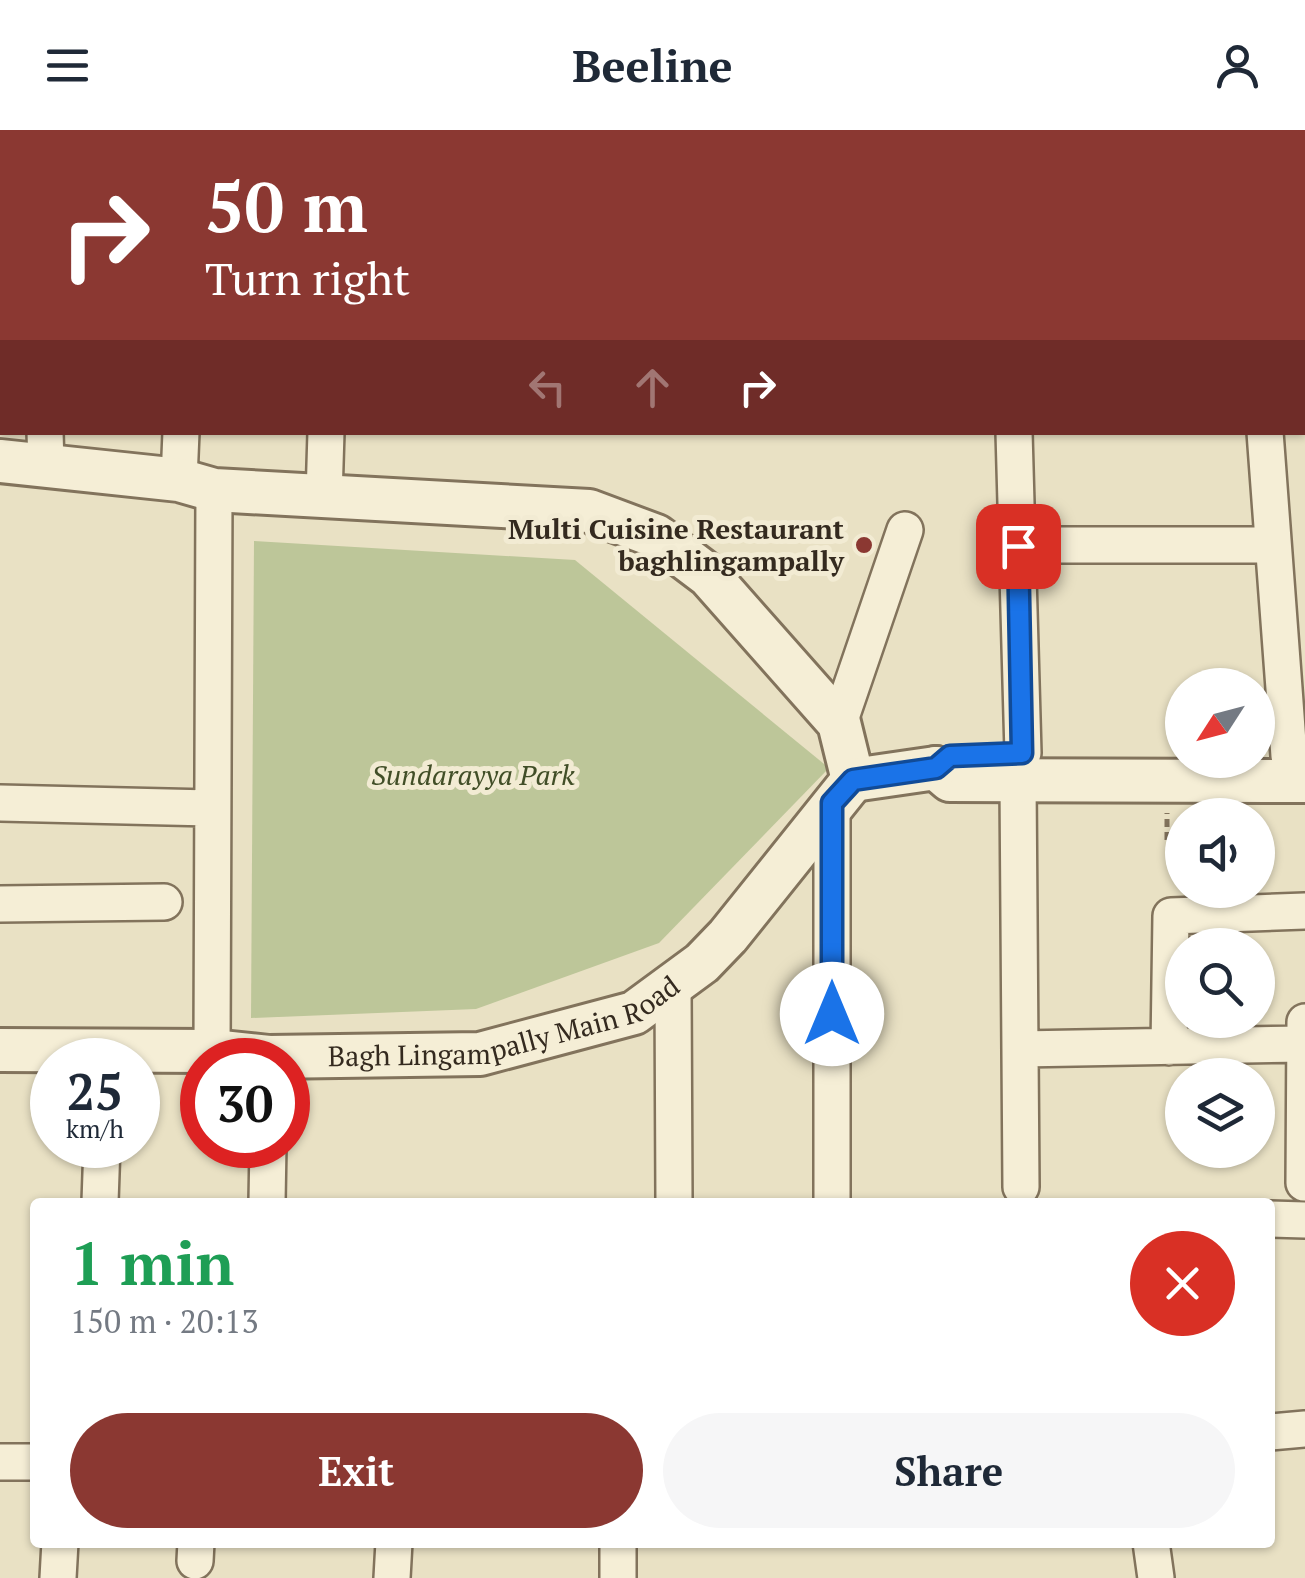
<!DOCTYPE html>
<meta charset="utf-8">
<style>
:root{--surface:#fff;--page:#f6f6f7;--text:#1f2937;--muted:#747a83;--accent:#8b3832}
body{margin:0;font-family:"PT Serif",serif;background:var(--page);color:var(--text);height:100vh;display:flex;flex-direction:column;font-size:38px;white-space:nowrap}
*{box-sizing:border-box;margin:0}
p{font-size:32px;color:var(--muted)}
.icon{flex:none;width:55px;height:55px;fill:none;stroke:currentColor;stroke-width:2;stroke-linecap:round;stroke-linejoin:round}
.map{position:relative;flex:1;overflow:hidden}
.side{position:absolute;left:30px;top:1068px;width:1245px;height:350px;display:flex;flex-direction:column;background:var(--surface);border-radius:10px;box-shadow:0 2px 8px #0004}
.side>*{flex:none}
.banner{position:absolute;left:0px;top:0px;width:1305px;height:305px;box-shadow:0 2px 8px #0004;background:#8b3832;color:#fff;overflow:hidden}
.needle{width:65px;rotate:234deg}
.buttons{position:absolute;left:1165px;top:538px;display:grid;gap:20px}
.buttons a{display:grid;place-items:center;width:110px;height:110px;border-radius:50%;background:var(--surface);box-shadow:0 2px 8px #0004;font-size:50px}
.speed{position:absolute;left:30px;top:908px;display:flex;gap:20px;font-size:50px;font-weight:700;text-align:center}
.speed>*{display:grid;place-content:center;width:130px;height:130px;border-radius:50%;background:var(--surface);box-shadow:0 2px 8px #0004;line-height:1}
.speed small{font-size:25px;font-weight:400}
.speed .limit{border:15px solid #d22;background:#fff;color:#111}
.pin{position:absolute;display:grid;place-items:center;width:85px;height:85px;color:#fff;margin:-42px;border-radius:20px;box-shadow:0 5px 15px #0006}
.me{position:absolute;width:110px;margin:-55px;rotate:0deg;stroke-linejoin:round;filter:drop-shadow(0 0 8px #0008)}
.turn{display:flex;align-items:center;gap:35px;height:210px;padding:0 40px;font-size:45px}
.turn .icon{width:130px;height:130px;stroke-width:2.5}
.turn b{display:block;font-size:70px;line-height:85px}
.lanes{display:flex;align-items:center;height:95px;padding:0 40px;background:#0003;justify-content:center;gap:50px;direction:ltr}
.lanes .off{opacity:.35}
.round{display:grid;place-items:center;flex:none;width:105px;height:105px;border-radius:52px;background:var(--page)}
.summary{display:flex;align-items:center;justify-content:space-between;height:170px;padding:0 40px}
h1{font-size:60px;font-weight:600;line-height:75px;color:#1e9e55}
.primary-button{display:flex;gap:20px;margin-top:auto;padding:20px 40px}
.primary-button a{flex:1;height:115px;border-radius:60px;background:var(--accent);color:#fff;font-size:40px;font-weight:600;line-height:115px;text-align:center}
.primary-button a+a{background:var(--page);color:var(--text)}
header{display:flex;justify-content:space-between;align-items:center;height:130px;padding:0 40px;background:var(--surface);font-size:45px;font-weight:600}
.map>svg:first-child{display:block}
.green{fill:#bdc699}
.lines{fill:none;stroke-linecap:round;stroke-linejoin:round}
.minor-casing{stroke:#82735c;stroke-width:40}
.tertiary-casing{stroke:#82735c;stroke-width:48}
.path{stroke:#82735c;stroke-width:5;stroke-dasharray:8 5;stroke-linecap:butt}
.minor{stroke:#f5eed6;stroke-width:35}
.tertiary{stroke:#f5eed6;stroke-width:42}
.route-casing{stroke:#114b97;stroke-width:25}
.route{stroke:#1a73e8;stroke-width:18}
.poi-dot{fill:#8b3832;stroke:#f2ebd3;stroke-width:4}
.labels{text-anchor:middle;stroke-width:10;stroke-linejoin:round;paint-order:stroke}
.poi-label{font-size:28px;font-weight:bold;fill:#342a1f;stroke:#f2ebd3;text-anchor:end}
.park-label{font-size:28px;font-style:italic;fill:#414e27;stroke:#f2ebd3}
.street-label{font-size:28px;fill:#342a1f;stroke:#f2ebd3}
</style>
<header><svg class="icon" aria-label="menu" viewBox="0 0 24 24"><path d="M4 6h16M4 12h16M4 18h16"/></svg>Beeline<svg class="icon" aria-label="person" viewBox="0 0 24 24"><circle cx="12" cy="8" r="4"/><path d="M4 21q1-7 8-7t8 7"/></svg></header>
<div class="map">
<svg width="1305" height="1448" viewBox="0 0 1305 1448">
<rect width="100%" height="100%" fill="#e9e1c4"/>
<path class="green" d="M 254,411 L 575,430 L 829,638 L 659,813 L 476,879 L 251,888 Z"/>
<g class="lines">
<defs>
<path id="minor" d="M 42,0 L 42,2
M 187,2 L 187,0
M 330,2 L 330,0
M 834,2 L 834,0
M 982,2 L 982,0
M 0,43 L 2,43
M 0,192 L 2,192
M 1302,240 L 1305,240
M 45,302 L 46,334
M 1014,302 L 1023,623
M 1265,302 L 1289,626
M 179,350 L 181,302
M 324,367 L 326,302
M 1018,415 L 1272,415
M 839,593 L 905,400
M 1018,652 L 1021,1057
M 0,673 L 210,678
M 832,673 L 832,1072
M 0,774 L 164,772
M 673,856 L 674,1072
M 1169,917 L 1171,786 L 1305,781
M 1020,919 L 1304,914
M 212,921 L 214,360
M 1304,1053 L 1305,892
M 100,1072 L 102,1015
M 267,1072 L 268,1015
M 1270,1089 L 1305,1090
M 1270,1302 L 1305,1299
M 0,1332 L 35,1332
M 618,1412 L 618,1448
M 1151,1412 L 1156,1448
M 195,1431 L 196,1412
M 58,1448 L 60,1412
M 392,1448 L 394,1412"/>
<g id="tertiary">
<path d="M 0,331 L 179,350 L 214,360 L 589,381 L 656,406 L 709,446 L 839,593 L 853,650"/>
<path d="M 936,638 L 950,650 L 1305,651"/>
<path d="M 853,650 L 936,638"/>
<path id="s1" d="M 0,920 L 212,921 L 269,927 L 480,924 L 634,883 L 702,833 L 728,806 L 853,650"/>
</g>
</defs>
<use href="#minor" class="minor-casing"/>
<use href="#tertiary" class="tertiary-casing"/>
<path class="path" d="M 1167,710 L 1167,683"/>
<use href="#minor" class="minor"/>
<use href="#tertiary" class="tertiary"/>
</g>
<g class="lines">
<defs>
<path id="route" d="M 832,884 L 832,673 L 853,650 L 936,638 L 950,626 L 1022,623 L 1018,416"/>
</defs>
<use href="#route" class="route-casing"/>
<use href="#route" class="route"/>
</g>
<circle class="poi-dot" cx="864" cy="415" r="10"/>
<g class="labels">
<g class="poi-label">
<text x="844" y="409">Multi Cuisine Restaurant<tspan x="844" dy="32">baghlingampally</tspan></text>
</g>
<g class="park-label">
<text x="473" y="655">Sundarayya Park</text>
</g>
<g class="street-label">
<text dy="10" stroke="none"><textPath href="#s1" startOffset="510">Bagh Lingampally Main Road</textPath></text>
</g>
</g>
</svg>
<div class="buttons">
<a><svg class="needle" viewBox="-14 -14 28 28"><path d="M0-13l5 13h-10z" fill="#e53935"/><path d="M0 13l5-13h-10z" fill="#747a83"/></svg></a>
<a><svg class="icon" aria-label="sound" viewBox="0 0 24 24"><path d="M4 9h4l5-4v14l-5-4H4zM17 9q2 3 0 6"/></svg></a>
<a><svg class="icon" aria-label="search" viewBox="0 0 24 24"><circle cx="10" cy="10" r="6"/><path d="M15 15l6 6"/></svg></a>
<a><svg class="icon" aria-label="layers" viewBox="0 0 24 24"><path d="M12 4l9 5-9 5-9-5zM3 14l9 5 9-5"/></svg></a>
</div>
<div class="speed"><div>25<small>km/h</small></div><div class="limit">30</div></div>
<div class="pin" style="left:1018px;top:416px;background:#d93025"><svg class="icon" aria-label="arrive" viewBox="0 0 24 24"><path d="M6 21V4h12l-3 4 3 4H6"/></svg></div>
<svg class="me" style="left:832px;top:884px" viewBox="-20 -20 40 40"><circle r="19" fill="#fff"/><path d="M0-13L10 11 0 6-10 11z" fill="#1a73e8"/></svg>
<div class="banner">
<div class="turn"><svg class="icon" aria-label="right" viewBox="0 0 24 24"><path d="M7 20v-9h11M14 6l5 5-5 5"/></svg><div><b>50 m</b>Turn right</div></div>
<div class="lanes"><svg class="icon off" aria-label="left" viewBox="0 0 24 24"><path d="M17 20v-9H6M10 6l-5 5 5 5"/></svg><svg class="icon off" aria-label="ahead" viewBox="0 0 24 24"><path d="M12 20V5M6 11l6-6 6 6"/></svg><svg class="icon" aria-label="right" viewBox="0 0 24 24"><path d="M7 20v-9h11M14 6l5 5-5 5"/></svg></div>
</div>
<section class="side">
<div class="summary"><div><h1>1 min</h1><p>150 m · 20:13</p></div><a class="round" style="background:#d93025;color:#fff"><svg class="icon" aria-label="close" viewBox="0 0 24 24"><path d="M6 6l12 12M18 6L6 18"/></svg></a></div>
<div class="primary-button"><a>Exit</a><a>Share</a></div>
</section>
</div>
